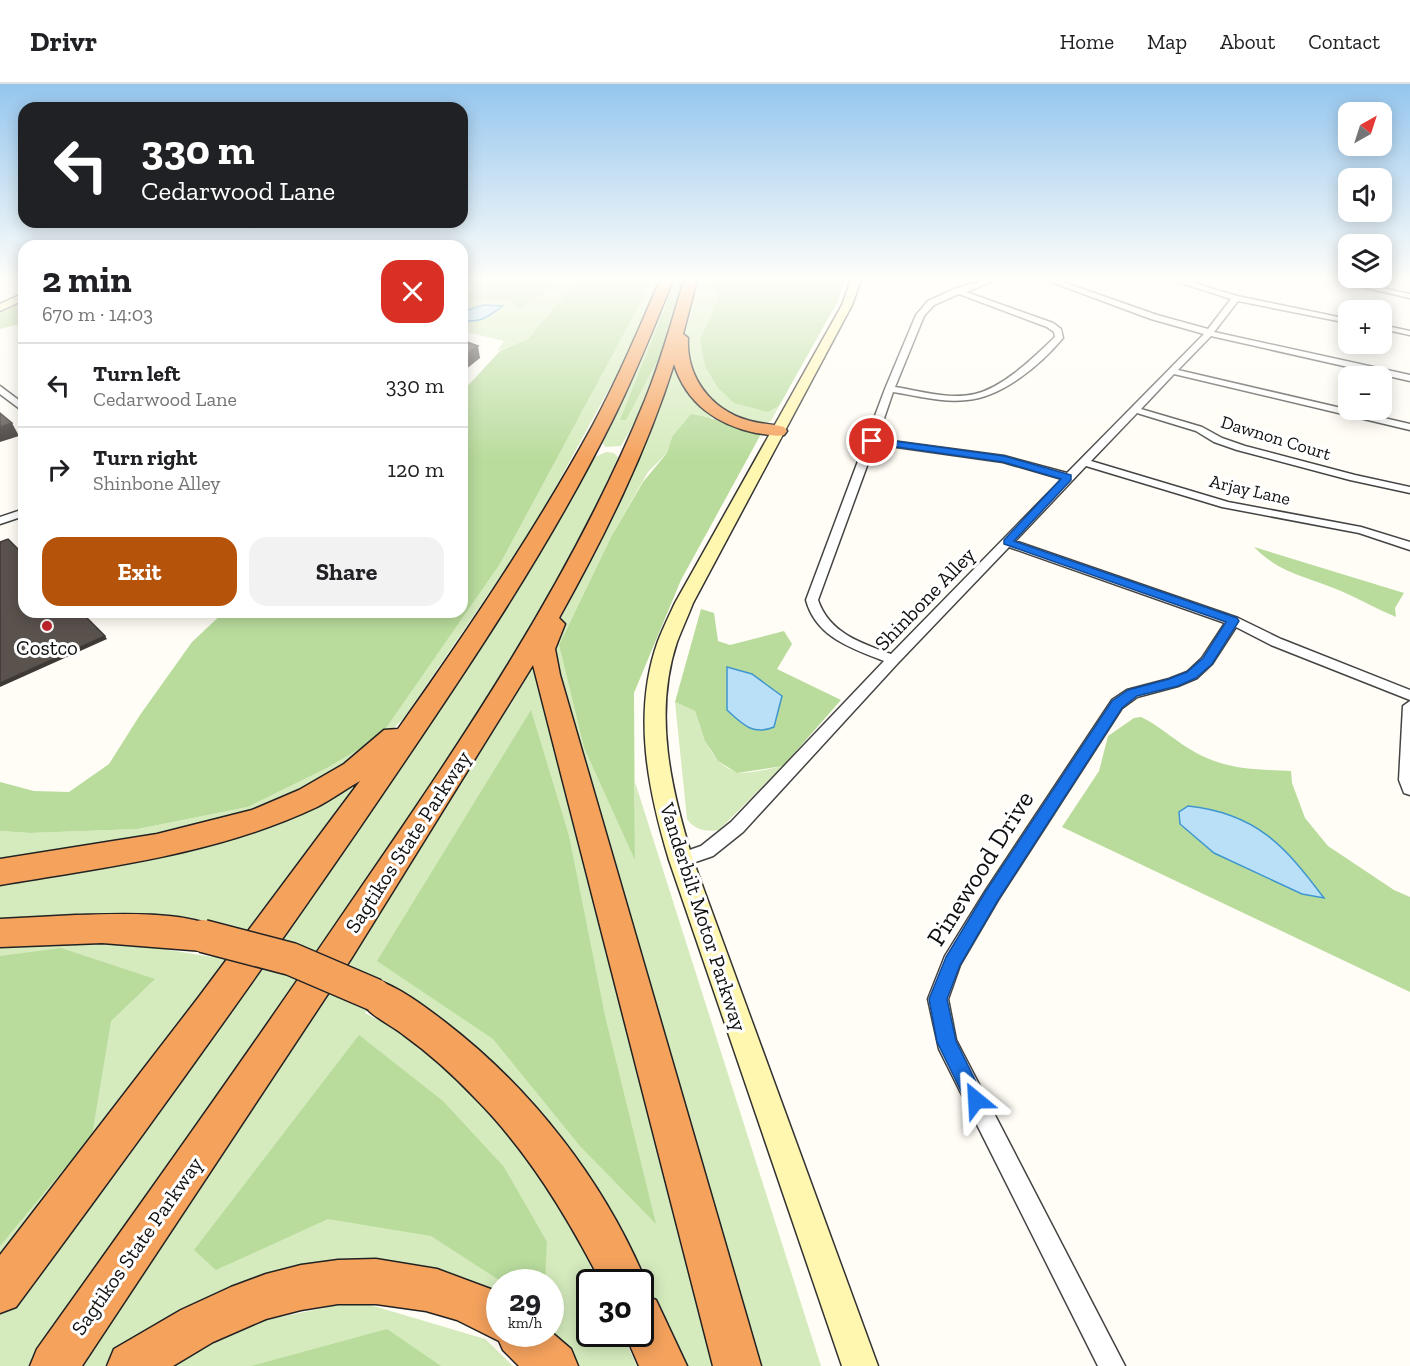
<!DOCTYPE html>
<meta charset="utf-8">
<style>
:root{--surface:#fff;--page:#f2f2f2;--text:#202124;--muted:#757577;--line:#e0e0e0;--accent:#b45309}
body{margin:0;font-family:"Zilla Slab",serif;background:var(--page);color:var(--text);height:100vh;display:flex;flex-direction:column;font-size:22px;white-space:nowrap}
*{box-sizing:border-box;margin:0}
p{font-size:20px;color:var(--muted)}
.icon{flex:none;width:33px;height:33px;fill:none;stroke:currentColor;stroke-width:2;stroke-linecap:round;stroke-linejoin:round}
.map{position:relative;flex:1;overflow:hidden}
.side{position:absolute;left:18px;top:156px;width:450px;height:378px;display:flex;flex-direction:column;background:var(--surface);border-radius:18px;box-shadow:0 3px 15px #0003}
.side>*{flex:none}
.banner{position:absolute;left:18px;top:18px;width:450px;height:126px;border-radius:18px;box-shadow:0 3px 15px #0003;background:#202124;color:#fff;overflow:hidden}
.needle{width:39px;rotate:39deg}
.fabs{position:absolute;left:1338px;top:18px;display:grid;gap:12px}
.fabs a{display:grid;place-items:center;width:54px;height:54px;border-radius:12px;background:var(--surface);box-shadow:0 3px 15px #0003;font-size:30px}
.speed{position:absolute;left:486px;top:1185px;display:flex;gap:12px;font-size:30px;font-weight:700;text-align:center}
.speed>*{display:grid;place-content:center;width:78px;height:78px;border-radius:50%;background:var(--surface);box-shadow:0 3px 15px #0003;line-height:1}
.speed small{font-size:15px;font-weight:400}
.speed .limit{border:3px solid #111;border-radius:9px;background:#fff;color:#111}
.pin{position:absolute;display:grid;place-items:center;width:51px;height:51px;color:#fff;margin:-26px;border:3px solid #fff;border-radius:50%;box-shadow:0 2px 6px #0007}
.me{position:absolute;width:66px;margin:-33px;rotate:333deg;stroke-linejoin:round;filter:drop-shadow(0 0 4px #0008)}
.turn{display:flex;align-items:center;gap:21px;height:126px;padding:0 24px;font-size:27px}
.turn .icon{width:78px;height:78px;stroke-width:2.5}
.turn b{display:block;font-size:42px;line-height:51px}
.round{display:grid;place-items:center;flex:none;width:63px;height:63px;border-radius:18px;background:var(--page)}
.summary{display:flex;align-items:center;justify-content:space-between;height:102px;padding:0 24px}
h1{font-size:36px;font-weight:700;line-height:45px}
.cta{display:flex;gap:12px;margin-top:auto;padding:12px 24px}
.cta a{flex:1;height:69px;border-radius:18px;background:var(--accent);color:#fff;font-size:24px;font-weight:700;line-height:69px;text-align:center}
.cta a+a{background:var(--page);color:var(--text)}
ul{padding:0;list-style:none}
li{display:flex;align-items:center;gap:18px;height:84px;padding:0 24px;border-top:2px solid var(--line)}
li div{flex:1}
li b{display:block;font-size:22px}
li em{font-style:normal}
header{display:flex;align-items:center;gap:36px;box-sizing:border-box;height:84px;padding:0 30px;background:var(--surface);border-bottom:2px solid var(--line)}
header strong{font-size:28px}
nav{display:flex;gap:33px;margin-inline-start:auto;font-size:21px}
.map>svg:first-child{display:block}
.green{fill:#d5ebbd}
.forest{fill:#b9dc9c}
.water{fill:#b9e0f7;stroke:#3f96cf;stroke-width:1.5}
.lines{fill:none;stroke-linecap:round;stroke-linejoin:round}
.minor-casing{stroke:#444;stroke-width:3}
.secondary-casing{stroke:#333;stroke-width:3}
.motorway-casing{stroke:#222;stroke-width:3}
.minor{fill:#fff;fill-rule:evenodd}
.secondary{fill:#fff6b0;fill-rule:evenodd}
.motorway{fill:#f5a25d;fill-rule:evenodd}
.motorway-bridge-casing{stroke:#222;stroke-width:35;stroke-linecap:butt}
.motorway-bridge{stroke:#f5a25d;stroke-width:32}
.shaded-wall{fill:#3f3936}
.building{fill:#5a524d;stroke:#3f3936;stroke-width:1.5}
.route{fill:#1a73e8;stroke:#114b97;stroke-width:1.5}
.poi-dot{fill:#c4262e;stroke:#fff;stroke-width:2}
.labels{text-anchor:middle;stroke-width:6;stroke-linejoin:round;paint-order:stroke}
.far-street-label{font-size:18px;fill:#111;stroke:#fff}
.street-label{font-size:21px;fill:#111;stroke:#fff}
.poi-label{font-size:21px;fill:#111;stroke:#fff}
.near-street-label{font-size:26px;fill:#111;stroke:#fff}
</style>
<header>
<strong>Drivr</strong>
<nav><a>Home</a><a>Map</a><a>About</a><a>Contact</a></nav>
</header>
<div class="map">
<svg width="1410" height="1282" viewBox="0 0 1410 1282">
<rect width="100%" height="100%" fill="#fffdf5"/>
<path class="green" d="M 554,196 L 577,196 L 528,256 L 497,267 L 504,257 L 462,247 L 462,236 C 480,239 487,233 502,223 L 483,221 L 462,228 L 462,217 L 509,216 L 543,209 Z
M 653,196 L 661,196 L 617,290 L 534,443 L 404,634 L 366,671 L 322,704 L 244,733 L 0,783 L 0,747 L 30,749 L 138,745 L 248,723 L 327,684 L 380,653 L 500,480 Z
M 672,196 L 686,196 L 648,315 L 621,362 L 605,363 L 603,359 Z
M 699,196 L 715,196 L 713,202 L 719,212 L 700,255 L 768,328 L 779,322 L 771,337 L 760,341 L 730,333 L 703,312 L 682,261 Z
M 674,272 L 682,299 L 703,322 L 761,350 L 726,340 L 712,333 L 672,353 L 667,369 L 648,388 L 611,453 L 559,561 L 584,664 L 635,774 L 635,698 L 821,1282 L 755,1282 L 552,572 L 560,536 L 624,411 L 659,327 Z
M 606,368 L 614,369 L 618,373 L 575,470 L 485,625 L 36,1282 L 0,1282 L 0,1225 L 476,566 L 595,373 Z
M 539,562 L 718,1282 L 684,1282 L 623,1152 L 559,1051 L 490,976 L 426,925 L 387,904 L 365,929 L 401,948 L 472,1002 L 551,1099 L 598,1198 L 590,1198 L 590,1250 L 622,1250 L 637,1282 L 571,1282 L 543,1250 L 550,1250 L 550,1198 L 500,1198 L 499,1219 L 371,1180 L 125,1282 L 82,1282 L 362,856 Z
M 675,618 L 695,627 C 703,651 710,679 736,688 C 746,691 772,684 783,682 L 719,746 C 705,748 695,746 687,735 Z
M 365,690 L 362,700 L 0,1177 L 0,862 L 40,858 L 126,859 L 212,873 L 230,846 L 0,839 L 0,799 L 65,787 Z
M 357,1217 L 485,1255 L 513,1282 L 162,1282 L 232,1243 Z"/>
<path class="forest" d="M 462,196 L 554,196 L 543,209 L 519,225 L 509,216 L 462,217 Z
M 577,196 L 653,196 L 500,480 L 380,653 L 327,684 L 248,723 L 138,745 L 30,749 L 0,747 L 0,698 L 34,707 L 69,708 L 109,680 L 140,631 L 192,558 L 224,528 L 462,528 L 462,308 L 500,267 L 528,255 Z
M 715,196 L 845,196 L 838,217 L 779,322 L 768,328 L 734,319 L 718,304 L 705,282 L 700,255 L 719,212 L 713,202 Z
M 679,197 L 681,202 L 670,234 L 663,266 L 626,336 L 620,336 L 672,206 Z
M 24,218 L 24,239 L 0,245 L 0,229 Z
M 691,330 C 715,334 737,343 761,350 L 681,496 L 634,609 L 635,776 L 584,664 L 559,561 L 611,453 L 643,398 L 667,369 L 672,353 Z
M 1254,463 L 1404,509 L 1395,524 L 1396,533 C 1377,525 1359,515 1341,507 C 1309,493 1280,490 1254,463 Z
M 701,525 L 714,529 L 718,557 L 730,561 L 784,547 L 792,560 L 777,585 L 841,616 L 783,682 L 737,689 L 718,677 L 705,657 L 695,627 L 675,618 Z
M 531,626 L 569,752 L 605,932 L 656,1140 L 580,1062 L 493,955 L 377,877 Z
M 1141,633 C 1158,641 1172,654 1188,664 C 1223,686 1251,685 1291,687 L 1292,699 L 1305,734 L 1328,762 L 1394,806 L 1410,813 L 1410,908 L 1062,743 L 1099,687 L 1108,652 L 1134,634 Z
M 61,864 L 155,895 L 111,937 L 92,1051 L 0,1162 L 0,872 Z
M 359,951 L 443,1017 L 504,1083 L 547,1158 L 545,1198 L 502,1198 L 431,1152 L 328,1135 L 216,1186 L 194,1166 Z
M 387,1245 L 441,1282 L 251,1282 Z"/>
<path class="water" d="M 483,221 L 503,222 C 488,232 480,240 462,236 L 462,228 Z
M 727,583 L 752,590 L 782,612 L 774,643 C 753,652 742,640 727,626 Z
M 1188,722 C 1256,729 1285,762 1324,814 L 1302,810 L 1214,769 L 1180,740 L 1179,728 Z"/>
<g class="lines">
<defs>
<path id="minor" d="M 985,196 L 996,196 L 966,208 L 1053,239 L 1061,245 L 1063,254 C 1041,280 1003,313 967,316 C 943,319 918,312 893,308 L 877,355 L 1004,372 L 1067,389 L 1204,250 L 1151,235 L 1046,196 L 1057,196 L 1157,231 L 1208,245 L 1231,215 L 1172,196 L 1184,196 L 1237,212 L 1348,235 L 1348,239 L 1238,217 L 1214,248 L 1410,291 L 1410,297 L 1211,252 L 1178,286 L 1410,340 L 1410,346 L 1174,290 L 1141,325 L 1202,343 L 1222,354 L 1245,362 L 1355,391 L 1410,403 L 1410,409 L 1350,396 L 1237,366 L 1214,358 L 1196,347 L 1137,329 L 1091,377 L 1228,418 L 1361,443 L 1410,458 L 1410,466 L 1359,449 L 1222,423 L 1086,382 L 1015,457 L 1238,534 L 1281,555 L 1410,606 L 1410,616 L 1271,561 L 1236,543 L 1212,580 L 1197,594 L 1178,602 L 1137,613 L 1122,624 L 998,816 L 960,881 L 948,915 L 956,956 L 1125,1282 L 1098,1282 L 939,965 L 928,915 L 945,872 L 986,806 L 1112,616 L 1127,606 L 1169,595 L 1187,588 L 1202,574 L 1225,539 L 1009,463 L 898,579 L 743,748 L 713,772 L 681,783 L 675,781 L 672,776 L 675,771 L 701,762 L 731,738 L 884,577 C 851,564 816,553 806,516 L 885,305 L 916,231 L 928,217 L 954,205 ZM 959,210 L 1047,243 L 1054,248 L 1055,253 C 1033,274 1004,303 975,310 C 949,316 921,307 895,303 L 924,232 L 934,221 ZM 875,360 L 1003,378 L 1062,395 L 891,570 C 861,559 829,549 818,516 Z
M 1331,196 L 1346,196 L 1410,210 L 1410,214 Z
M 1382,241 L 1410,247 L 1410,251 L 1382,245 Z
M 0,302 L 24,320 L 24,328 L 0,310 Z
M 24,425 L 24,432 L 0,440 L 0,433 Z
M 1410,617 L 1410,711 L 1404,709 L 1399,696 L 1403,622 Z"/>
<path id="secondary" d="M 851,196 L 861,196 L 852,221 L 693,519 C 688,532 682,545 677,558 C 653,630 671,706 693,776 L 878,1282 L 842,1282 L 669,776 C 648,706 632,629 658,557 C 663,544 669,532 675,519 L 842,221 Z
M 24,209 L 24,216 L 0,227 L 0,220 Z"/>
<path id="motorway" d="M 660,196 L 673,196 C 654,243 635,291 612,337 C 540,482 447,615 356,749 C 246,909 132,1067 16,1223 L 0,1229 L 0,1171 L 198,914 L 360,697 C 346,705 332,715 317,723 C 218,770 107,783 0,801 L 0,775 L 157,750 L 252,726 L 299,706 L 344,680 L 384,646 L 398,645 C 468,546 535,447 593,341 C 618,294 639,245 660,196 Z
M 684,196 L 697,196 L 683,250 L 688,254 C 686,292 710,325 747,336 C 759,340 772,340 784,343 L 787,347 L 784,351 C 775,353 766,350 756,349 C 717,341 686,319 674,280 C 646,369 604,453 559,534 L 565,540 L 555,565 L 560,591 L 761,1282 L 713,1282 L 533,581 L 351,875 L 82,1282 L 30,1282 L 37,1265 C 142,1118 247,971 349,821 C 459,661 571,497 645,316 C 661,277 672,236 684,196 Z
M 76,831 C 119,830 175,827 215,842 L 220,852 L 215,862 L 203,867 L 102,859 L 0,863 L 0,835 Z
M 375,895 C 400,904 423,921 445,938 C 531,1004 604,1097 646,1198 L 641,1210 L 656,1216 L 687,1282 L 639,1282 L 625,1250 L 640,1250 L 640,1198 L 601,1198 C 567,1132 527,1066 474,1013 C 453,991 430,970 405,952 C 389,939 366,931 357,911 L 362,900 Z
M 376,1175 L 437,1185 L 496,1207 L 500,1209 L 500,1250 L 550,1250 L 550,1247 L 571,1265 L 578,1282 L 519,1282 L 503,1266 L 499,1257 L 457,1236 L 426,1227 L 376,1220 L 338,1220 L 301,1226 L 266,1235 L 213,1258 L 173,1282 L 107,1282 L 114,1265 L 181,1226 L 231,1203 L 266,1190 L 301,1181 L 338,1176 Z"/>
</defs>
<use href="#minor" class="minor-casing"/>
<use href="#secondary" class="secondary-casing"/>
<use href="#motorway" class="motorway-casing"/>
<use href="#minor" class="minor"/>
<use href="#secondary" class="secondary"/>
<use href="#motorway" class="motorway"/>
<defs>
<path id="motorway-bridge" d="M 203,852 L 291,875 L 375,911"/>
</defs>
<use href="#motorway-bridge" class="motorway-bridge-casing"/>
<use href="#motorway-bridge" class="motorway-bridge"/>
</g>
<path class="shaded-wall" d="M 478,262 L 480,274 L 465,286 L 462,287 L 462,274 Z
M 12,339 L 19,352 L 0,358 L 0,343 Z
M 105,552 L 107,555 L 0,603 L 0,599 Z"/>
<path class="building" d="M 462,256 L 478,262 L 462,274 Z
M 0,329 L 12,339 L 0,343 Z
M 8,455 L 24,471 L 24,528 L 81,528 L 105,552 L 0,599 L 0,458 Z"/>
<linearGradient id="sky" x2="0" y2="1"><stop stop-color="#95c6ee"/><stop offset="0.52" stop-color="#fffefa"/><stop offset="1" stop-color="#fffefa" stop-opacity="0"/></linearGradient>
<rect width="1410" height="376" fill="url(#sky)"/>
<path class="route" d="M 872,354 L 1004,372 L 1071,391 L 1071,396 L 1014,457 L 1237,534 L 1239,537 L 1212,580 L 1196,594 L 1178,602 L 1137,612 L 1122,624 L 998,816 L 960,881 L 947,915 L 956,957 L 985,1016 L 983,1023 L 976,1026 L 969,1023 L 937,958 L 929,915 L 946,873 L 986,807 L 1112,617 L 1128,606 L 1169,595 L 1187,588 L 1203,574 L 1226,538 L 1004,460 L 1004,456 L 1061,395 L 1003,378 L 869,359 L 869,355 Z"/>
<circle class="poi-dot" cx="47" cy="542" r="6"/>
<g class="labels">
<g class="far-street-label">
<text transform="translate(1276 354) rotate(17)" y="6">Dawnon Court</text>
<text transform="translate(1250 406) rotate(13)" y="6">Arjay Lane</text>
</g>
<g class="street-label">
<text transform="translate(925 515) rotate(-46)" y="7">Shinbone Alley</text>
<text transform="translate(408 758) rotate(-57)" y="7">Sagtikos State Parkway</text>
<text transform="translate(703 833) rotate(72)" y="7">Vanderbilt Motor Parkway</text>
<text transform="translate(137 1162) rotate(-55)" y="7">Sagtikos State Parkway</text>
</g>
<g class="poi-label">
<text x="47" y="571">Costco</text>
</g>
<g class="near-street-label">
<text transform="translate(980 784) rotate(-58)" y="9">Pinewood Drive</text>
</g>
</g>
</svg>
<div class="fabs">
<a><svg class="needle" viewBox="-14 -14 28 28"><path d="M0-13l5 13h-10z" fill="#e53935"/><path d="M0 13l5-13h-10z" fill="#757577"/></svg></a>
<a><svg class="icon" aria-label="sound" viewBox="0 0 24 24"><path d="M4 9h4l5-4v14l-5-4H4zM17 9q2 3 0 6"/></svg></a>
<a><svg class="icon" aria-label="layers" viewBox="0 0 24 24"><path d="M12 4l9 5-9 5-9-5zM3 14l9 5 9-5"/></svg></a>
<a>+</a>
<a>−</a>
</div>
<div class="speed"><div>29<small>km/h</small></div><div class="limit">30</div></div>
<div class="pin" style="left:872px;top:357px;background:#d93025"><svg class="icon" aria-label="arrive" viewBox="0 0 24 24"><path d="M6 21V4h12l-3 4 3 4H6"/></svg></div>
<svg class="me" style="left:976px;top:1016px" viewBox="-20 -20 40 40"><path d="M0-17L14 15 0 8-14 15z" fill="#1a73e8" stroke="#fff" stroke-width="4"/></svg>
<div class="banner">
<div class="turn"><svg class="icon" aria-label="left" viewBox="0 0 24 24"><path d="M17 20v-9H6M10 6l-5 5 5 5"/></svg><div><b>330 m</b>Cedarwood Lane</div></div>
</div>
<section class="side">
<div class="summary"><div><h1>2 min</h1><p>670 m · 14:03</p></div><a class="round" style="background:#d93025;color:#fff"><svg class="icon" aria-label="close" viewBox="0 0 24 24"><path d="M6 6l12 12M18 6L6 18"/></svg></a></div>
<ul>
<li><svg class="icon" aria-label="left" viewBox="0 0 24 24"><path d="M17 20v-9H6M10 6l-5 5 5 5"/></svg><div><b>Turn left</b><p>Cedarwood Lane</p></div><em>330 m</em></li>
<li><svg class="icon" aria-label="right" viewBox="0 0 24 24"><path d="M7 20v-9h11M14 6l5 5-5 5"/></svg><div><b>Turn right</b><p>Shinbone Alley</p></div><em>120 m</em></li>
</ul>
<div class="cta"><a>Exit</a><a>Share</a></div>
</section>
</div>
